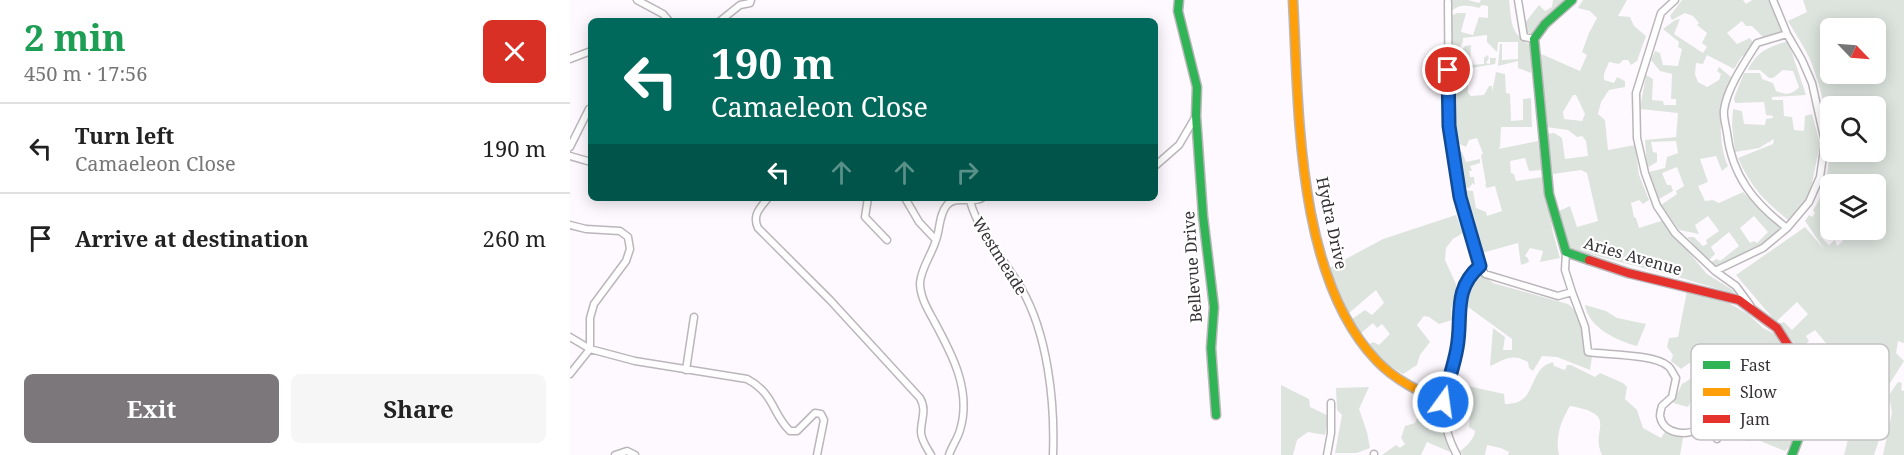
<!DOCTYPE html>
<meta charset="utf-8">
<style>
:root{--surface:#fff;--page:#f6f6f6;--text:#222;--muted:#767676;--line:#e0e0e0;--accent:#7b777b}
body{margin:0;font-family:"Noto Serif",serif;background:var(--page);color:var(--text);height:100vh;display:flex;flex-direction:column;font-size:22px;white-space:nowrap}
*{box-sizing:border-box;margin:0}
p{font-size:20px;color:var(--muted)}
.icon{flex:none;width:33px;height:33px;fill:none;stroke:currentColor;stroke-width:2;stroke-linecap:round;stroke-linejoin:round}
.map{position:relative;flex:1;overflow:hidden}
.details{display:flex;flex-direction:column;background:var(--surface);width:570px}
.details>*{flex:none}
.banner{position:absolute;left:18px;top:18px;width:570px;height:183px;border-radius:9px;box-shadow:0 3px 15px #0003;background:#00695c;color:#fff;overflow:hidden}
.needle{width:39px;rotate:115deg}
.buttons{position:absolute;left:1250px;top:18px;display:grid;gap:12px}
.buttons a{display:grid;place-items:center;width:66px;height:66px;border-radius:9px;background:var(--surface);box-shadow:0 3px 15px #0003;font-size:30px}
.pin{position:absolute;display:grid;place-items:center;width:51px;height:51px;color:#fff;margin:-26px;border:3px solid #fff;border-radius:50%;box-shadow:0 2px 6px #0007}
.me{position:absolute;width:66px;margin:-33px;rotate:14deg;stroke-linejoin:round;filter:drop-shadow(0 0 4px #0008)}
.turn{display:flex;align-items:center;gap:21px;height:126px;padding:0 24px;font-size:27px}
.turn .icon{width:78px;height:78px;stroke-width:2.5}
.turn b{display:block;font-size:42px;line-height:51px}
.lanes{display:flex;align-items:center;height:57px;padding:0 24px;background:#0003;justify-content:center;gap:30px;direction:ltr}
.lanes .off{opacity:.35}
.round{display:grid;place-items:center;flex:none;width:63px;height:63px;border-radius:9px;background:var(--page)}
.head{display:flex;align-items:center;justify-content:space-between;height:102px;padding:0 24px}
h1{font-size:36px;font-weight:700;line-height:45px;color:#1e9e55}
.cta{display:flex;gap:12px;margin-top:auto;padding:12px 24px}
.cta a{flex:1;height:69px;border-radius:9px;background:var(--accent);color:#fff;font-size:24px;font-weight:700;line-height:69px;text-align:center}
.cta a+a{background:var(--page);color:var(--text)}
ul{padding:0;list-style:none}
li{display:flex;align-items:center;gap:18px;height:90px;padding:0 24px;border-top:2px solid var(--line)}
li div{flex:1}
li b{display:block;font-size:22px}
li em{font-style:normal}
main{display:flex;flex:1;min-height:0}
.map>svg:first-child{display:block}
.green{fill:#dde4de;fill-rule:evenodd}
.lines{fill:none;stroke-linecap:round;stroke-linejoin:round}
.street-casing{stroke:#bab6ba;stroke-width:9}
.fast-casing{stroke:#bab6ba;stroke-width:11}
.slow-casing{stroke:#bab6ba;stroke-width:11}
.jam-casing{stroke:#bab6ba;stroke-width:11}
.street{stroke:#fffeff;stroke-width:6}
.fast{stroke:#30b455;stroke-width:8}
.slow{stroke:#ff9f0a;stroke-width:8}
.jam{stroke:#e5322d;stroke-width:8}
.route-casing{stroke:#114b97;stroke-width:15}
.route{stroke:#1a73e8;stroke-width:10}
.labels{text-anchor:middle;stroke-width:4.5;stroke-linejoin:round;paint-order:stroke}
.street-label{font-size:16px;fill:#353135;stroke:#fff}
.key{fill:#fff;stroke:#c2c1c2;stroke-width:1.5}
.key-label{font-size:16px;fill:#353135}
</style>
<main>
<section class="details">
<div class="head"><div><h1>2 min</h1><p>450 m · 17:56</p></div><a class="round" style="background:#d93025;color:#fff"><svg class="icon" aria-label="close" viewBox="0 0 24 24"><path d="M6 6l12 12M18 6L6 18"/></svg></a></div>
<ul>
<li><svg class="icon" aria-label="left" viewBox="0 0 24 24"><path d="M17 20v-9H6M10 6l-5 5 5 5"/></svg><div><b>Turn left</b><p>Camaeleon Close</p></div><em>190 m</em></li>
<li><svg class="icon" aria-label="arrive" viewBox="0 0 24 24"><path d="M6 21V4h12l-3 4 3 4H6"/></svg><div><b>Arrive at destination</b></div><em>260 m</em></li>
</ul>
<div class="cta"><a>Exit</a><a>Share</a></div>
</section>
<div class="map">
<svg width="1334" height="455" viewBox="0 0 1334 455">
<rect width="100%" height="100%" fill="#fef9fe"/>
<path class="green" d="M 880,0 L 898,0 L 909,3 L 911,0 L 939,0 C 942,22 939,33 961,45 L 961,73 L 948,68 L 948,61 L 928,66 L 930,44 L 932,44 L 932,60 L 948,59 L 948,42 L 928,42 L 927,52 L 917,42 L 917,35 L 893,38 L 893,42 L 880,63 L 879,17 L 887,13 L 896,13 L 891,32 L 903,35 L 909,17 L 918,18 L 918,6 L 912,5 L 909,8 C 897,5 889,4 879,13 Z
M 983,0 L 997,0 C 987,15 970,21 961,37 L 956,35 L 954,24 L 969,5 L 975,11 L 982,7 Z
M 1013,0 L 1057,0 L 1048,16 L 1060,17 L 1064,26 L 1076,36 L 1067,61 L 1061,65 L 1058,60 L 1053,60 L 1049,64 L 1039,62 L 1034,74 L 1034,80 L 1044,83 L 1047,77 L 1055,81 L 1055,87 L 1039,90 L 1031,102 L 1028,114 L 1035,120 L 1038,150 L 1065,145 L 1069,175 L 1079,200 L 1073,204 L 1069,200 L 1061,203 L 1064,217 L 1066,218 L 1069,228 L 1094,220 L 1107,238 L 1137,274 L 1166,292 L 1161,293 L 1115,279 L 997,248 L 989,211 L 1000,206 L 1007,227 L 1028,221 L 1017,173 L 1011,170 L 983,174 L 976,134 L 984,133 L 992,138 L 995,159 L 1018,156 L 1016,141 L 1012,136 L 1007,137 L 998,130 L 976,127 L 977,120 L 968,64 L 969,53 L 1010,71 L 1017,55 L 1012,52 L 1019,33 L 1027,18 L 1020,11 L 1008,8 ZM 1003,95 L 1006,95 L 1015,114 L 1012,121 L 994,119 L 993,112 Z
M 1112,0 L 1173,0 L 1176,4 L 1182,0 L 1199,0 L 1212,32 L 1194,38 L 1182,26 L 1176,26 L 1172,21 L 1157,33 L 1167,44 L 1180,38 L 1184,44 L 1175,56 L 1172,56 L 1164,69 L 1137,55 L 1133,64 L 1126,63 L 1125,74 L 1128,82 L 1137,87 L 1149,80 L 1151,74 L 1147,71 L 1149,67 L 1161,77 C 1149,100 1147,142 1158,166 L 1152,171 L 1146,156 L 1130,159 L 1138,182 L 1128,186 L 1135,201 L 1143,200 L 1149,203 L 1173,192 L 1211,229 L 1176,255 L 1146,269 L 1141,262 L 1147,259 L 1150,261 L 1169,246 L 1159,232 L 1141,247 L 1145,254 L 1138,261 L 1117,237 L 1124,237 L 1133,246 L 1137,244 L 1136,240 L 1149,231 L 1138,216 L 1125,225 L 1129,234 L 1109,230 L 1091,205 L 1107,194 L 1106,191 L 1114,186 L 1107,167 L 1092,173 L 1097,185 L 1101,185 L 1103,191 L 1089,199 L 1079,172 L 1095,168 L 1097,157 L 1108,153 L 1106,141 L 1081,142 L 1083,152 L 1087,153 L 1087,162 L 1077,168 L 1075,140 L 1106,137 L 1108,113 L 1070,109 L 1076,75 L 1083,79 L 1082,100 L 1093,101 L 1094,105 L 1106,105 L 1106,99 L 1101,99 L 1102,74 L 1090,71 L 1081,60 L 1085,51 L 1090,53 L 1093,65 L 1108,66 L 1112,49 L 1108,47 L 1109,42 L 1093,29 L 1105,20 L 1110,19 L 1104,34 L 1133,53 L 1137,47 L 1132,43 L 1137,33 L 1127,25 L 1129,23 L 1123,16 L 1115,13 L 1102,20 L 1100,16 ZM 1184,216 L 1198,232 L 1187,243 L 1184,241 L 1180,243 L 1170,228 Z
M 1233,0 L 1334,0 L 1334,343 L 1328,341 L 1326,353 L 1334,361 L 1310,399 L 1307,389 L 1298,389 L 1300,403 L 1312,403 L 1311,434 L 1304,455 L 1274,455 L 1286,407 L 1247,403 L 1242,381 L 1250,384 L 1271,375 L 1265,355 L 1252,359 L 1241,379 L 1233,358 L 1252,353 L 1260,348 L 1245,330 L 1236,336 L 1239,341 L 1236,344 L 1238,351 L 1231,351 L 1208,324 L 1214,322 L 1222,330 L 1238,314 L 1227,302 L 1206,322 L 1166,275 L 1235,227 L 1254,249 L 1235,221 L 1239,215 L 1242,217 L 1245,213 L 1243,210 C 1269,172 1259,112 1244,70 C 1239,53 1227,37 1218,21 L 1237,12 ZM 1260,28 L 1305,28 L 1305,74 L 1260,74 ZM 1260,106 L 1305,106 L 1305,152 L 1260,152 ZM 1260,184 L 1305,184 L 1305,230 L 1269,230 L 1272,232 L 1270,235 L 1273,241 L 1267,246 L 1265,240 L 1259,245 L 1250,236 L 1255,228 L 1252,223 L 1256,227 L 1260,223 Z
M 1218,41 L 1236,95 L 1202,97 L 1202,100 L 1213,100 L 1214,116 L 1222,117 L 1224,130 L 1234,131 L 1235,116 L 1242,114 L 1250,144 L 1242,183 L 1238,197 L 1219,221 C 1194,200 1182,189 1168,158 L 1203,144 L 1204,139 L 1189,148 L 1165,152 L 1162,125 L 1163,109 L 1172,111 L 1174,124 L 1195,125 L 1196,119 L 1203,118 L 1203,116 L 1196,115 L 1194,102 L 1165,103 L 1164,98 L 1174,73 L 1190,73 L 1192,79 L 1203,83 L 1206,91 C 1216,95 1222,95 1229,87 L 1223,71 L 1213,70 L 1203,78 L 1199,78 L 1190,70 L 1178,70 C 1187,51 1199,47 1218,41 Z
M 901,45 L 900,65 L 914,64 L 914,58 L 917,55 L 919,58 L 916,63 L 920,64 L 920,58 L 926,58 L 925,64 L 895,69 L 886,91 L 880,95 L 880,71 L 895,46 Z
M 926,72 L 935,74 L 936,93 L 940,94 L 941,121 L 953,120 L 953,99 L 961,98 L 962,127 L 931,127 L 930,147 L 928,149 L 968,141 L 972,170 L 959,171 L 955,158 L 940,161 L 941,173 L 944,174 L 946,181 L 974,177 L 983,233 L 990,258 L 970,262 L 973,251 L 960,248 L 955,256 L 958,258 L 959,262 L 951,265 L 948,243 L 908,254 L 892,190 L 903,191 L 906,208 L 916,212 L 917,216 L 932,211 L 925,186 L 917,188 L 915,185 L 916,184 L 911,155 L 913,154 L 907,138 L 899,140 L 896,147 L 883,141 L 881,102 L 898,78 L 898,93 L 901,96 L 914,95 L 919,86 L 922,86 L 922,92 Z
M 885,149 L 892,152 L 896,162 L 910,159 L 910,163 L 900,166 L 902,171 L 899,171 L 900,177 L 904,177 L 905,185 L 903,183 L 899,188 L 891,186 Z
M 886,215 L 893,233 L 883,239 L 876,248 L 875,260 L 886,284 L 886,290 L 881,309 L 882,320 L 869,324 L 859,317 L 854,316 L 847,325 L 860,342 L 850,355 L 847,365 L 833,374 L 810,360 L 798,345 L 803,342 L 809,345 L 820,334 L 812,324 L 807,328 L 803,323 L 790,334 L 782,319 L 795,310 L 802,315 L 814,303 L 806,290 L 779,313 L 759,268 L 813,239 Z
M 907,275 L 913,275 L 923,283 L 998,304 C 1014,316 1011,339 1019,356 L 1022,357 L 1020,370 L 987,357 L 972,356 L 963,371 L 959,368 L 958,362 C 942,353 936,359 920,366 L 923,328 L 935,337 L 933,350 L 942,350 L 942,339 L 894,304 L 892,300 C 895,290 900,282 907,275 Z
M 1117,291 L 1140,295 L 1157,302 L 1178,314 L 1193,328 L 1205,334 L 1215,345 L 1229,371 L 1235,400 L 1225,441 L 1215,451 L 1188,440 L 1180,441 L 1157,437 L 1158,439 L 1150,436 L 1149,416 L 1141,416 L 1140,407 L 1130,400 L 1121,401 L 1118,407 L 1103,403 L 1112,384 L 1138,368 L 1128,357 L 1111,369 L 1101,361 L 1103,355 L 1097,347 L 1099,338 L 1108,337 Z
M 1015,305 L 1036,311 L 1047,318 L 1076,324 L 1067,346 C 1047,341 1018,327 1015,305 Z
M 983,362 L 984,366 L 995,370 L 997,365 L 1001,365 L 1025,377 L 1030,373 L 1053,383 L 1057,387 L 1055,399 L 1067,410 L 1073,428 L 1091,438 L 1096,430 L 1113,438 L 1110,455 L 1032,455 C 1019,429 1051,415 1000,406 C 991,420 985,438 989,455 L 938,455 L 939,452 L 931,448 L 917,445 L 915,455 L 893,455 L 890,451 C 896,447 905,438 905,431 L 899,427 L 900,417 L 898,386 L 934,394 L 935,404 C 969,405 956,369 983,362 Z
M 1328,382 L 1332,383 L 1331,390 L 1334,391 L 1334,455 L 1313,455 L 1322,413 L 1319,395 Z
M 711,385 L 739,399 L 740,407 L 759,416 L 755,435 L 738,432 L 727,440 L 723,455 L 711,455 Z
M 799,387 L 789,409 L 797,432 L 800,448 L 787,453 L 765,453 L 772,415 L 767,410 L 766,388 Z
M 855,399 L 866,405 L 880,452 L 857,442 L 851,455 L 812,455 L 826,445 L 830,448 L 835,444 L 831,438 L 835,426 L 845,423 Z"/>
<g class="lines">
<defs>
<path id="street" d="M 67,0 L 93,14 L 99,21
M 948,0 L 954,37 L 964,39
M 1105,0 L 1091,13 L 1066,93 L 1067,138 L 1075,173 L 1087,206 L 1105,233 L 1145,271 L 1166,286 L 1180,305
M 878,2 L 879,126 L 890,197 L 910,266 L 915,274 L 988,296 L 1002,292 L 995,270 L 996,252
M 150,21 L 170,5 L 180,3 L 181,0
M 1217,34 L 1187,43 C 1175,62 1157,88 1154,110 C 1153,117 1156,126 1157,133 C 1162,176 1184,203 1217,228
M 0,59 L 21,51
M 0,147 L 19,109
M 0,156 L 21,162
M 585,166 L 609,145 L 626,116
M 198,198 C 190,208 182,215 188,228 L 260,300 L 350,398 C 357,410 351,419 351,432 C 351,440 357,448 361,455
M 298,198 L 295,217 L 317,240
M 335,198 L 349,222 L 366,240
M 400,201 C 410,236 434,258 451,288 C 478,334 485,403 483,455
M 0,225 L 16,229 L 50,231 L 58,237 L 60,249 L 56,261 L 24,304 L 20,318 L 20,349 L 0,374
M 1145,271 L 1193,248 L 1217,228 L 1239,202 L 1250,177 L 1255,142 L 1242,83 L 1232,60 L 1217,34 L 1203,0
M 1002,292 L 1015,327 L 1018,352 C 1038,355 1084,354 1098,366 C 1101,368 1103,374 1106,378 L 1102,397 L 1092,406 C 1091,409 1090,413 1090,416 C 1093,435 1119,437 1132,427 L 1144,430 L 1147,439
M 0,337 L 20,349 L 65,361 L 177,379 C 205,394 202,414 220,431 L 227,431 L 245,413 L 251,414 L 254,420 L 247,455
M 116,370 L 124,317
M 804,454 L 804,455
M 45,455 L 57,451 L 65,455
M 379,455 C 382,446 388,438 390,430 C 402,391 382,354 364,321 C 358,310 350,297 350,283 C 351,268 362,254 366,240 C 370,230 369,214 377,205 C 386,195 401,204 412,198
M 757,455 L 761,433 L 761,403
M 887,455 C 879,441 872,418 873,401 C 874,383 884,366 887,348 C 891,328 885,306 892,288 C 896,279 903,272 910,266"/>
<path id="fast" d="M 609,0 L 608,11 L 627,87 L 626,116 L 633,216 L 644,307 L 641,348 L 646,415
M 1002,0 L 975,24 L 964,39 L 979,194 L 996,252 L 1019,260
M 1222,455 L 1239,411 L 1232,368 L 1230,364"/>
<path id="slow" d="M 723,0 C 729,110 726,277 807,361 C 825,380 850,392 873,402"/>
<path id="jam" d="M 1019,260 L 1058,273 L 1169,300 L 1207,328 L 1230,364"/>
</defs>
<use href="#street" class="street-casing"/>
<use href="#fast" class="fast-casing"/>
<use href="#slow" class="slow-casing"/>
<use href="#jam" class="jam-casing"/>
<use href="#street" class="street"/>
<use href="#fast" class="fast"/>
<use href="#slow" class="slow"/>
<use href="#jam" class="jam"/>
</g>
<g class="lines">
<defs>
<path id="route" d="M 873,402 C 877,384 884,366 887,348 C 893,316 882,290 910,266 L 890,197 L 879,126 L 878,70"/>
</defs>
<use href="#route" class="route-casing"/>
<use href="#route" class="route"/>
</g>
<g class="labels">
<g class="street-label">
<text transform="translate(762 223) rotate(78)" y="6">Hydra Drive</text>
<text transform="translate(430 256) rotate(58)" y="6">Westmeade</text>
<text transform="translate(1063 256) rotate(16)" y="6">Aries Avenue</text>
<text transform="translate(622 267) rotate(-94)" y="6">Bellevue Drive</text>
</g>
</g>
<rect x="1121" y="344" width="198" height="96" rx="9" class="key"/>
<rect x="1133" y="361" width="27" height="8" fill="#30b455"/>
<rect x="1133" y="388" width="27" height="8" fill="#ff9f0a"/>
<rect x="1133" y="415" width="27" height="8" fill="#e5322d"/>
<g class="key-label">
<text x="1170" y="371">Fast</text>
<text x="1170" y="398">Slow</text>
<text x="1170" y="425">Jam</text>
</g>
</svg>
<div class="buttons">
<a><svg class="needle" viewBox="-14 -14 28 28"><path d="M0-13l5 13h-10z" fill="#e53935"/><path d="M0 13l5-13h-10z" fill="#767676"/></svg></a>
<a><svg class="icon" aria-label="search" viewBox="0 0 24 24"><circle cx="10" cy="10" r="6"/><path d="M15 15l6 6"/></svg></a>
<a><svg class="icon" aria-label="layers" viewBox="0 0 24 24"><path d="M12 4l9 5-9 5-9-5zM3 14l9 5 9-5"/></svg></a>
</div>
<div class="pin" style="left:878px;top:70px;background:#d93025"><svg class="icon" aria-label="arrive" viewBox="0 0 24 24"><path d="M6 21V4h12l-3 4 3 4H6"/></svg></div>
<svg class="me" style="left:873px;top:402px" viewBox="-20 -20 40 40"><circle r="17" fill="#1a73e8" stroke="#fff" stroke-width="3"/><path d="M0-11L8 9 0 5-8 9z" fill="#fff"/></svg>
<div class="banner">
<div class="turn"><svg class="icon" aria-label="left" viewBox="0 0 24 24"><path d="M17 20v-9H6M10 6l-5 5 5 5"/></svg><div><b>190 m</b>Camaeleon Close</div></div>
<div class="lanes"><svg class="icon" aria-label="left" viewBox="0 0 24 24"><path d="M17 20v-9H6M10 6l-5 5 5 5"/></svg><svg class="icon off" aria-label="ahead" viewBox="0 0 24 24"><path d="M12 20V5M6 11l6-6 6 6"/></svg><svg class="icon off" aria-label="ahead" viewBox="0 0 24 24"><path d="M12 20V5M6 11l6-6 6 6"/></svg><svg class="icon off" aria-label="right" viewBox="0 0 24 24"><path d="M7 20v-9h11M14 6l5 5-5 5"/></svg></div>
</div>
</div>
</main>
